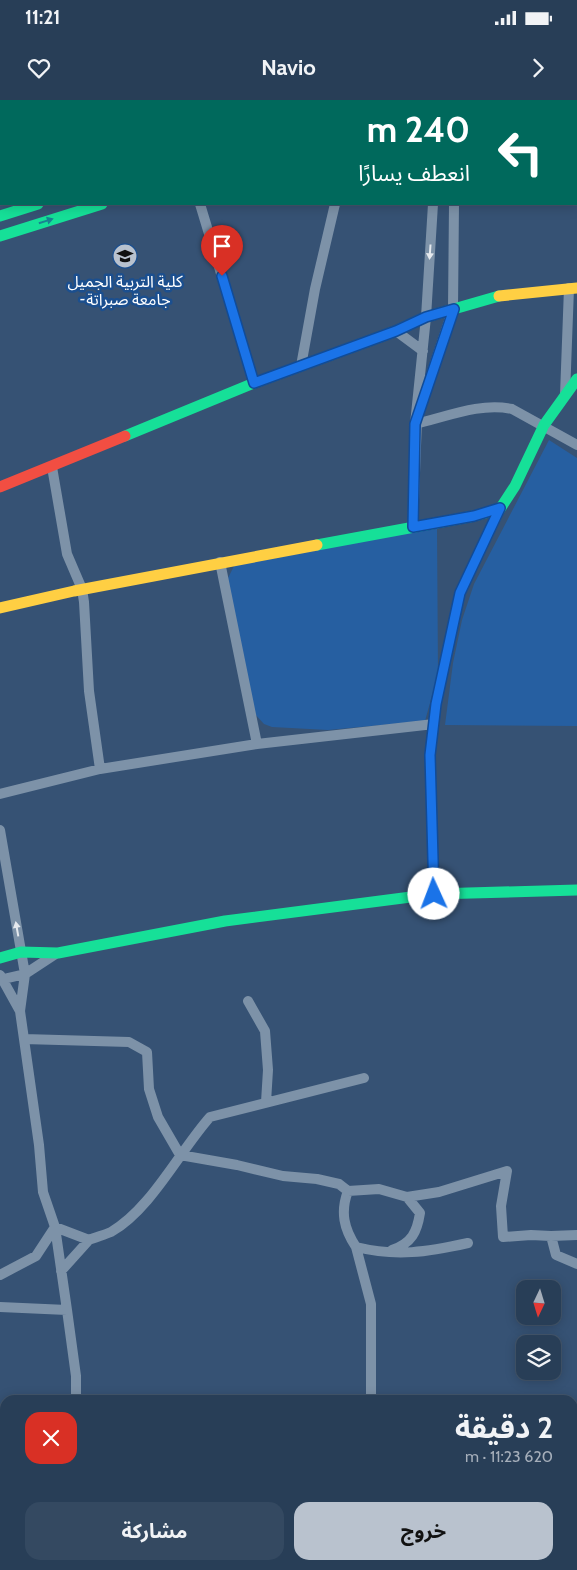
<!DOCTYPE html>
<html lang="ar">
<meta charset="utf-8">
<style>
:root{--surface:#283e57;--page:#344961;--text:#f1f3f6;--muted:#a5aeba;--line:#44576d;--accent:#b9c2ce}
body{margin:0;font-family:Cabin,"Noto Sans Arabic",sans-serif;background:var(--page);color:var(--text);direction:rtl;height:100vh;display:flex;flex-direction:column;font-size:19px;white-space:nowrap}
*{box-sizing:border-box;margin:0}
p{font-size:16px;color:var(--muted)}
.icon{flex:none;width:28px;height:28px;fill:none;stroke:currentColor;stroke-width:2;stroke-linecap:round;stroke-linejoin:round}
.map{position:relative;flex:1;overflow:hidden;direction:ltr}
.panel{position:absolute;left:0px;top:1295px;width:578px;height:175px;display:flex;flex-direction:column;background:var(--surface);border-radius:15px 15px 0 0;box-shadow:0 2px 12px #0003,0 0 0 1px var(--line);direction:rtl}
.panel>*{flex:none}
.guide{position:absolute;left:0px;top:0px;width:578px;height:105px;box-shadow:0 2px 12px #0003,0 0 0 1px var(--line);direction:rtl;background:#00695c;color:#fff;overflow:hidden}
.needle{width:32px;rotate:184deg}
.fabs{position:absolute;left:516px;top:1180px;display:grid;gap:10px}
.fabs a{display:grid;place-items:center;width:45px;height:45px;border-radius:10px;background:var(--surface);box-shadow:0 2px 12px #0003,0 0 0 1px var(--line);font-size:25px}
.pin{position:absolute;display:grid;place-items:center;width:42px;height:42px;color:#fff;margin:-51px -21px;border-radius:50% 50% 50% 0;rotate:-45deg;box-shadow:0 0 5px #0007}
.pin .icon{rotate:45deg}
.me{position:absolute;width:55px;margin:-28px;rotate:358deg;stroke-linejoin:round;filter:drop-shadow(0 0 4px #0008)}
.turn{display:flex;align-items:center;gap:18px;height:105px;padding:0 25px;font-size:22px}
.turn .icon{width:65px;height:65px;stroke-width:2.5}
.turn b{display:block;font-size:35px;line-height:42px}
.round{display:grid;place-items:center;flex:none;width:52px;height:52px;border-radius:15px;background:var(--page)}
.overview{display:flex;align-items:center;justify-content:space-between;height:85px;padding:0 25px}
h1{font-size:30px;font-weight:700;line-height:38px}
.primary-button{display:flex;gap:10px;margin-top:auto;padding:10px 25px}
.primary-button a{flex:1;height:58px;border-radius:15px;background:var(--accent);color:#111;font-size:20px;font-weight:700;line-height:58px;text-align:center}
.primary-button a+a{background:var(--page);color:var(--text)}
.status{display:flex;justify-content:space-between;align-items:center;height:35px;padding:0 25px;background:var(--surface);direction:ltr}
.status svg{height:14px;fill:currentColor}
header{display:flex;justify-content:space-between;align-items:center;height:65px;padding:0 25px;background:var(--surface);font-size:22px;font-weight:700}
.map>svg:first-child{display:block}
.green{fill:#265fa1}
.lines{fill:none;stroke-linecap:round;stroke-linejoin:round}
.street{stroke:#7d92a8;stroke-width:10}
.fast{stroke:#16e098;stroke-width:11}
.slow{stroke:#ffcf43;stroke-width:11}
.jam{stroke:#f24e42;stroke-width:11}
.oneway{fill:#198292}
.oneway2{fill:#e5e9ee}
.route-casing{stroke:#114b97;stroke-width:12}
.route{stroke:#1a73e8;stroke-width:9}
.labels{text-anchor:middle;stroke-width:5;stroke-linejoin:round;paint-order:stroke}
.poi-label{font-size:16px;fill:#fff;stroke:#1b4f8f}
</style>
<div class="status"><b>11:21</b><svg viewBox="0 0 49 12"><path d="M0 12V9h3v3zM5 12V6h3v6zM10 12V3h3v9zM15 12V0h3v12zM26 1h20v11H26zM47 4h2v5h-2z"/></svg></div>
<header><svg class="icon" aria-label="forward" viewBox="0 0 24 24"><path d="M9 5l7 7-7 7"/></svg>Navio<svg class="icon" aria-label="heart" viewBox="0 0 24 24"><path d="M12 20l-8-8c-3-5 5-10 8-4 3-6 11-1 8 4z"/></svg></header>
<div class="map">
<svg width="577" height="1470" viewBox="0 0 577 1470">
<rect width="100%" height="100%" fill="#365274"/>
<path class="green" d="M 549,340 L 577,358 L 577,626 L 445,625 L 453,563 L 462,520 L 474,484 Z
M 437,427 L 438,574 L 425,621 L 328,630 L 272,627 L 264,624 L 254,613 L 227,480 L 234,466 Z"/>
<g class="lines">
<path class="street" d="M 222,0 L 223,1
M 437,0 L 437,1
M 453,0 L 453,1
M 0,46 L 1,49
M 200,104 L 254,283
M 433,104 L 426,217 L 415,324 C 446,317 480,302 512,309 L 577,345
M 396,231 L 423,251
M 301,266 L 315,189 L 335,104
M 565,295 L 569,188
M 421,305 L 453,209 L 454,104
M 52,367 L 67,454 L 82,489 L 84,502 L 89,591 L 100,669
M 413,427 L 417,319
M 257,644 L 434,624
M 0,694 L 100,669 L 257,644 L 220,462
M 0,730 L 25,874 L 20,911 L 39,1045 L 43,1092 L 55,1127 L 67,1210 L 76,1276 L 76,1300
M 434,794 L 430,655 L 436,604 L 460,493 L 500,409
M 0,875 L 20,911
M 0,880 L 25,874 L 57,853
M 248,901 L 265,931 L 268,970 L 266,1002
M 24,939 L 129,942 L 147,952 L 149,989 L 158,1017 L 180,1055 L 237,1065 L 283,1076 L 317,1079 L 339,1084 L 348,1091
M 551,1136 L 577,1135
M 468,1143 C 427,1152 397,1157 356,1147 C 344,1129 340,1112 348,1091 L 379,1089 L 407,1097 L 439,1092 L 507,1071 L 501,1106 L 503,1137 L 531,1135 L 551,1136 L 556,1155 L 577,1164
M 356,1147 L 371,1204 L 371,1300
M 392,1150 C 412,1143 417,1132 420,1113 L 407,1097
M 61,1171 L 89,1140
M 0,1175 L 36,1156 L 55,1127 L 89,1140 C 96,1137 104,1135 111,1132 C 151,1109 179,1052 210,1017 L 364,978
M 0,1207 L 67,1210
M 64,1470 L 65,1465
M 361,1470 L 361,1465"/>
<path class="fast" d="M 0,116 L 38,104
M 0,136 L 102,104
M 125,336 L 254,283 L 396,231 L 426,217 L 499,196
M 317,445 L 474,416 L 500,409 L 515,386 L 544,325 L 577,279
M 0,858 L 21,852 L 58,853 L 225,821 L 434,794 L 577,790"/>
<path class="slow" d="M 576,38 L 577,38
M 499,196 L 577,188
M 0,508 L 74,491 L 317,445"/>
<path class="jam" d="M 576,12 L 577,12
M 0,387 L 125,336"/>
</g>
<defs><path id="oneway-solid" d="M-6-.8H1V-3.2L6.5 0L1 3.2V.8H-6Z" transform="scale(1.25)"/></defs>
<use class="oneway" href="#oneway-solid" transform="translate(46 121) rotate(-17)"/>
<g class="oneway2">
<use href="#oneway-solid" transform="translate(430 152) rotate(94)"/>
<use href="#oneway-solid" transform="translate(17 829) rotate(-100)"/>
</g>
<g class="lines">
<defs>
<path id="route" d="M 222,176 L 254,283 L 396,231 L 426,217 L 454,209 L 415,324 L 413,427 L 474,416 L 500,408 L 460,493 L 436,604 L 430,655 L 434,794"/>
</defs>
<use href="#route" class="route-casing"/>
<use href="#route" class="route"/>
</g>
<defs>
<symbol id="university-disc" viewBox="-11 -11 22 22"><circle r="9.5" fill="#b9c2ce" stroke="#1b4f8f"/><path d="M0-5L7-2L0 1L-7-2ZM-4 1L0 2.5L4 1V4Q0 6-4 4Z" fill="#111"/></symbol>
</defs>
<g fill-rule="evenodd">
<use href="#university-disc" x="111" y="142" width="28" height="28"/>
</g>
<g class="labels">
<g class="poi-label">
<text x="125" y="187">كلية التربية الجميل<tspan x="125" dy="18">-جامعة صبراتة</tspan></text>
</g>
</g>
</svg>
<div class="fabs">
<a><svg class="needle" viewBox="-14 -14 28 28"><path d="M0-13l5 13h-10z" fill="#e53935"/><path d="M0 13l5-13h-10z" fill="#a5aeba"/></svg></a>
<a><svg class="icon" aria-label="layers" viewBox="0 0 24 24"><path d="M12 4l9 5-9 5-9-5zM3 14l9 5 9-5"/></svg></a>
</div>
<div class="pin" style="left:222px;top:176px;background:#d93025"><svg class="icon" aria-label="arrive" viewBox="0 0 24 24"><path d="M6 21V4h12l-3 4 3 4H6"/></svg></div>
<svg class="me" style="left:434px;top:794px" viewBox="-20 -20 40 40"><circle r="19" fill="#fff"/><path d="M0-13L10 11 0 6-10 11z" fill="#1a73e8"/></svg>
<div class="guide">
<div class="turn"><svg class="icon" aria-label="left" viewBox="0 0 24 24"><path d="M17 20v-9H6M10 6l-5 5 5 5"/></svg><div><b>240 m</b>انعطف يسارًا</div></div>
</div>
<section class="panel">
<div class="overview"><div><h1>2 دقيقة</h1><p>620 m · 11:23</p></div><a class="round" style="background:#d93025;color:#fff"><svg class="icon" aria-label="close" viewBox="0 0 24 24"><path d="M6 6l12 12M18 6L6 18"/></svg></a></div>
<div class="primary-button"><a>خروج</a><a>مشاركة</a></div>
</section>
</div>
